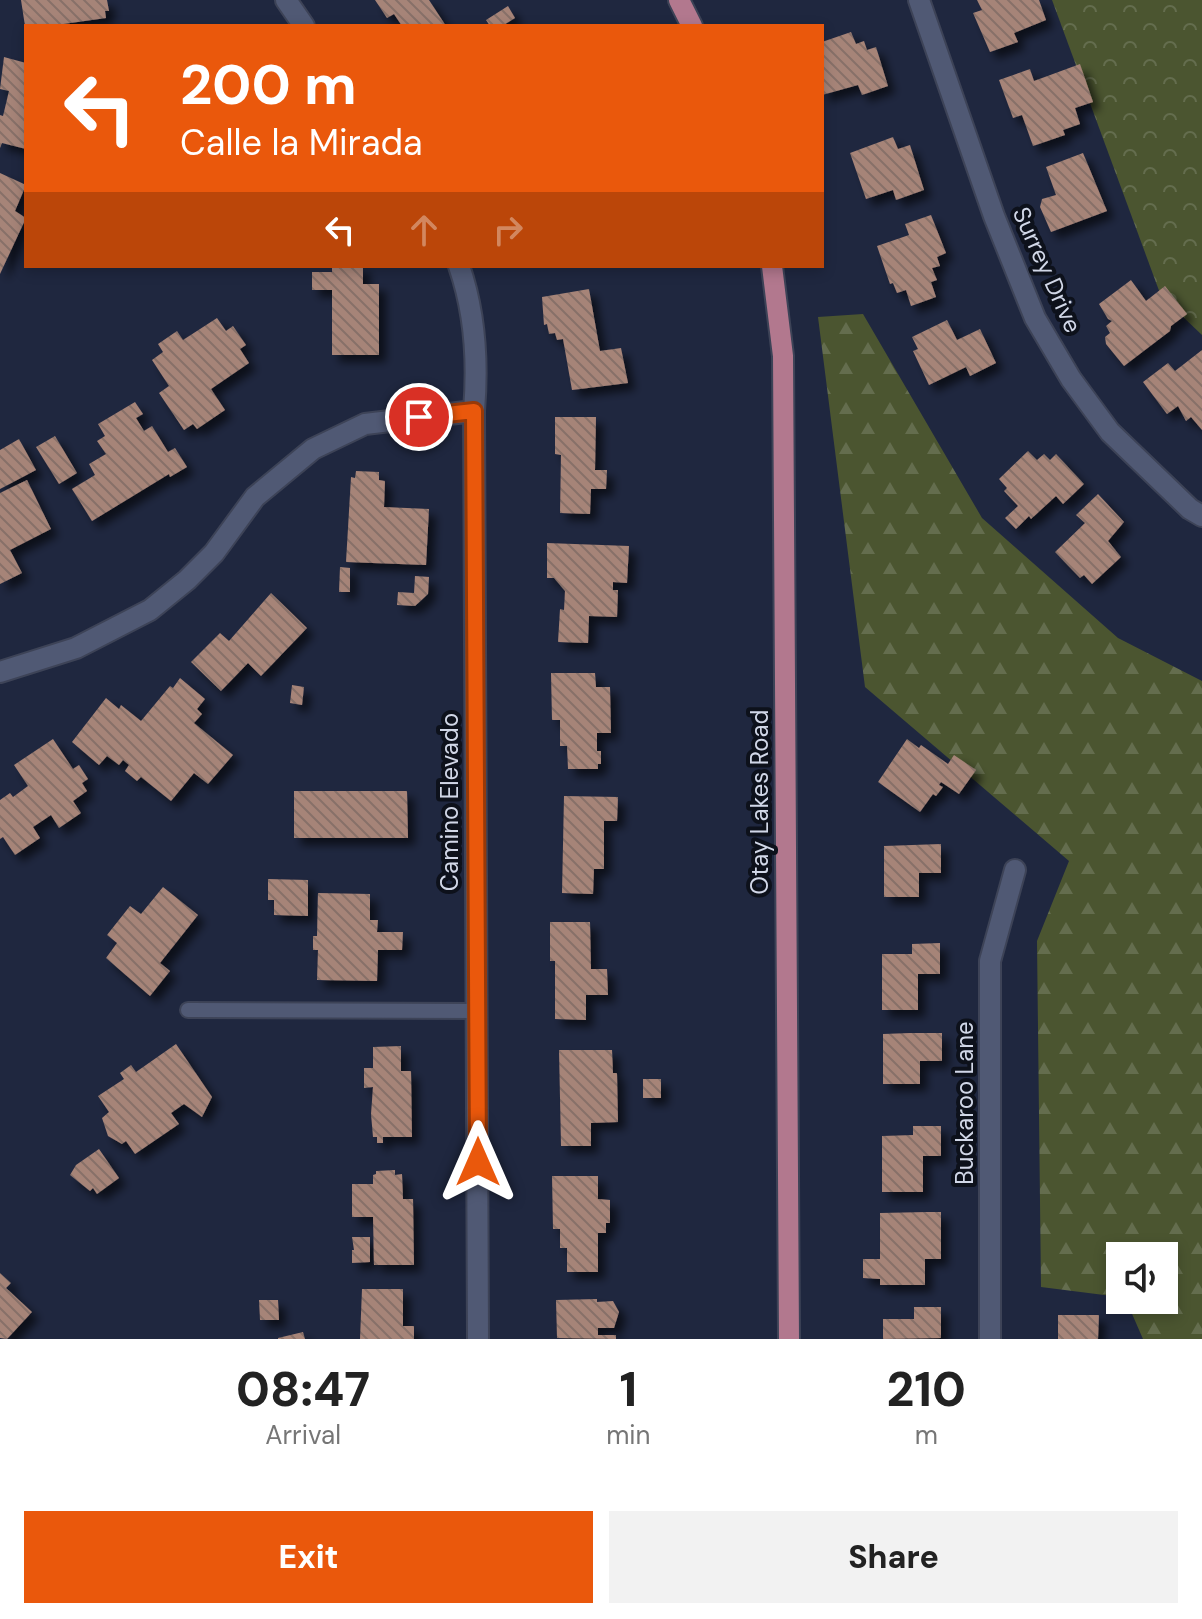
<!DOCTYPE html>
<style>
:root{--surface:#fff;--page:#f2f2f2;--text:#222;--muted:#767676;--accent:#ea580c}
body{margin:0;font-family:"DM Sans",sans-serif;background:var(--page);color:var(--text);height:100vh;display:flex;flex-direction:column;font-size:30px;white-space:nowrap}
*{box-sizing:border-box;margin:0}
p{font-size:26px;color:var(--muted)}
.icon{flex:none;width:44px;height:44px;fill:none;stroke:currentColor;stroke-width:2;stroke-linecap:round;stroke-linejoin:round}
.map{position:relative;height:1339px;overflow:hidden}
.sheet{display:flex;flex-direction:column;background:var(--surface);flex:1}
.sheet>*{flex:none}
.hud{position:absolute;left:24px;top:24px;width:800px;height:244px;border-radius:0px;box-shadow:0 4px 12px #0003;background:#ea580c;color:#fff;overflow:hidden}
.buttons{position:absolute;left:1106px;top:1242px;display:grid;gap:16px}
.buttons a{display:grid;place-items:center;width:72px;height:72px;border-radius:0px;background:var(--surface);box-shadow:0 4px 12px #0003;font-size:40px}
.pin{position:absolute;display:grid;place-items:center;width:68px;height:68px;color:#fff;margin:-34px;border:4px solid #fff;border-radius:50%;box-shadow:0 2px 8px #0007}
.me{position:absolute;width:88px;margin:-44px;rotate:0deg;stroke-linejoin:round;filter:drop-shadow(0 0 6px #0008)}
.turn{display:flex;align-items:center;gap:28px;height:168px;padding:0 24px;font-size:36px}
.turn .icon{width:104px;height:104px;stroke-width:2.5}
.turn b{display:block;font-size:56px;line-height:68px}
.lanes{display:flex;align-items:center;height:76px;padding:0 24px;background:#0003;justify-content:center;gap:40px;direction:ltr}
.lanes .off{opacity:.35}
.eta{display:flex;justify-content:space-evenly;align-items:center;height:136px;text-align:center}
.eta b{font-size:48px;font-weight:800;line-height:56px}
.button{display:flex;gap:16px;margin-top:auto;padding:16px 24px}
.button a{flex:1;height:92px;border-radius:0px;background:var(--accent);color:#fff;font-size:32px;font-weight:800;line-height:92px;text-align:center}
.button a+a{background:var(--page);color:var(--text)}
.map>svg:first-child{display:block}
.forest{fill:url(#forest-firs)}
.park{fill:url(#park-crowns)}
.building{fill:url(#building-back-hatch);filter:url(#shadow)}
.lines{fill:none;stroke-linecap:round;stroke-linejoin:round}
.lane-casing{stroke:#3d4357;stroke-width:18}
.street-casing{stroke:#3d4357;stroke-width:24}
.primary-casing{stroke:#3d4357;stroke-width:24}
.lane{stroke:#505974;stroke-width:14}
.street{stroke:#505974;stroke-width:20}
.primary{stroke:#b2788e;stroke-width:20}
.route-casing{stroke:#983908;stroke-width:20}
.route{stroke:#ea580c;stroke-width:14}
.labels{text-anchor:middle;stroke-width:8;stroke-linejoin:round;paint-order:stroke}
.street-label{font-size:24px;fill:#d1d7e7;stroke:#0d111b}
</style>
<div class="map">
<svg width="1202" height="1339" viewBox="0 0 1202 1339">
<defs>
<pattern id="forest-firs" width="22" height="20" patternUnits="userSpaceOnUse" patternTransform="scale(2)"><rect width="22" height="20" fill="#4b5530"/><path d="M5 1l3.5 6h-7zM16 11l3.5 6h-7z" fill="#646d4e"/></pattern>
<pattern id="park-crowns" width="20" height="18" patternUnits="userSpaceOnUse" patternTransform="scale(2)"><rect width="20" height="18" fill="#4b5530"/><path d="M2 6a3 3 0 1 1 6 0M12 15a3 3 0 1 1 6 0" fill="none" stroke="#646d4e"/></pattern>
<pattern id="building-back-hatch" width="6" height="6" patternUnits="userSpaceOnUse" patternTransform="scale(2)"><rect width="6" height="6" fill="#a68478"/><path d="M-1 5l2 2M0 0l6 6M5-1l2 2" fill="none" stroke="#877069"/></pattern>
<filter id="shadow"><feDropShadow dx="7" dy="7" stdDeviation="4" flood-color="#0009"/></filter>
</defs>
<rect width="100%" height="100%" fill="#1f273f"/>
<path class="forest" d="M 863,314 L 982,518 L 1118,638 L 1202,681 L 1202,1339 L 1143,1339 L 1126,1300 L 1164,1300 L 1164,1256 L 1120,1256 L 1120,1297 L 1041,1287 L 1037,941 L 1069,861 L 865,687 L 818,317 Z"/>
<path class="park" d="M 1052,0 L 1202,0 L 1202,335 L 1161,296 Z"/>
<path class="building" d="M 21,0 L 107,0 L 109,11 L 105,11 L 106,18 L 49,26 L 25,26 Z
M 375,0 L 429,0 L 446,26 L 402,26 L 394,14 L 387,18 Z
M 977,0 L 1039,0 L 1046,20 L 1014,33 L 1018,42 L 990,52 L 973,13 L 982,10 Z
M 508,6 L 515,18 L 502,26 L 490,26 L 486,20 Z
M 851,32 L 856,44 L 864,41 L 867,50 L 876,47 L 888,86 L 862,95 L 858,85 L 822,95 L 822,42 Z
M 4,57 L 26,63 L 26,149 L 2,143 L 0,148 L 0,115 L 3,116 L 9,91 L 0,89 Z
M 1080,64 L 1093,102 L 1075,108 L 1080,124 L 1063,130 L 1065,135 L 1033,146 L 1022,115 L 1013,118 L 999,80 L 1030,69 L 1034,81 Z
M 893,137 L 898,149 L 910,145 L 924,190 L 896,200 L 893,190 L 866,199 L 850,153 Z
M 1083,153 L 1107,211 L 1051,232 L 1040,207 L 1042,199 L 1056,195 L 1046,167 Z
M 0,173 L 26,185 L 15,211 L 26,218 L 0,274 Z
M 931,215 L 946,253 L 937,257 L 940,266 L 932,268 L 937,280 L 931,282 L 936,297 L 911,306 L 906,290 L 897,293 L 893,283 L 890,284 L 877,246 L 909,235 L 905,224 Z
M 332,266 L 363,266 L 363,284 L 379,284 L 379,355 L 332,355 L 332,290 L 312,290 L 312,272 L 332,272 Z
M 1131,280 L 1146,301 L 1165,286 L 1187,314 L 1171,326 L 1170,331 L 1124,366 L 1106,344 L 1105,337 L 1110,333 L 1106,326 L 1112,321 L 1108,319 L 1099,304 Z
M 589,289 L 600,351 L 621,348 L 628,383 L 572,390 L 563,339 L 557,340 L 555,333 L 549,334 L 547,324 L 544,325 L 542,297 Z
M 217,318 L 226,331 L 233,326 L 246,345 L 240,349 L 249,363 L 211,389 L 225,410 L 197,429 L 193,424 L 184,430 L 159,393 L 169,386 L 152,360 L 163,352 L 158,344 L 177,331 L 183,340 Z
M 947,320 L 957,340 L 980,329 L 996,363 L 970,376 L 966,367 L 929,385 L 913,351 L 918,349 L 912,337 Z
M 1202,350 L 1202,430 L 1191,417 L 1186,421 L 1178,406 L 1167,414 L 1143,382 L 1168,363 L 1175,371 Z
M 135,402 L 143,414 L 136,418 L 144,431 L 152,426 L 168,452 L 175,448 L 187,467 L 170,477 L 169,474 L 92,521 L 72,489 L 95,475 L 89,464 L 106,454 L 97,441 L 105,436 L 98,424 Z
M 555,417 L 596,417 L 595,470 L 607,470 L 606,489 L 591,489 L 590,514 L 560,513 L 561,455 L 555,454 Z
M 55,436 L 77,473 L 59,484 L 36,447 Z
M 19,439 L 36,470 L 0,489 L 0,450 Z
M 1028,451 L 1037,460 L 1044,454 L 1050,460 L 1056,454 L 1084,484 L 1063,504 L 1056,496 L 1031,519 L 1029,516 L 1016,529 L 1005,518 L 1018,506 L 1004,491 L 1007,488 L 999,479 Z
M 356,471 L 379,472 L 379,480 L 385,481 L 384,507 L 429,509 L 426,565 L 346,562 L 351,477 L 355,478 Z
M 27,480 L 51,529 L 10,550 L 22,573 L 0,584 L 0,493 Z
M 1098,494 L 1124,522 L 1108,541 L 1121,557 L 1092,584 L 1084,575 L 1080,578 L 1055,552 L 1085,523 L 1076,515 Z
M 547,543 L 629,546 L 627,583 L 613,582 L 613,590 L 618,590 L 617,617 L 589,616 L 588,643 L 558,642 L 560,609 L 564,610 L 565,591 L 554,578 L 547,578 Z
M 340,567 L 350,568 L 350,592 L 339,592 Z
M 415,576 L 429,577 L 428,594 L 415,606 L 397,605 L 398,592 L 414,593 Z
M 271,593 L 307,628 L 261,676 L 248,663 L 221,691 L 191,662 L 220,633 L 229,641 Z
M 551,673 L 595,673 L 596,687 L 610,687 L 611,733 L 597,733 L 597,751 L 601,751 L 601,764 L 598,764 L 598,769 L 568,769 L 567,746 L 560,746 L 560,720 L 552,720 Z
M 180,678 L 205,699 L 197,709 L 202,714 L 194,723 L 233,755 L 208,784 L 194,773 L 171,801 L 141,777 L 137,781 L 125,771 L 129,765 L 123,760 L 119,765 L 107,756 L 99,765 L 72,742 L 106,698 L 119,709 L 121,705 L 141,721 L 170,686 L 173,688 Z
M 292,685 L 304,687 L 302,705 L 290,703 Z
M 53,739 L 73,769 L 79,765 L 88,779 L 82,783 L 87,791 L 73,801 L 81,813 L 59,828 L 51,815 L 33,827 L 40,838 L 15,855 L 3,837 L 0,839 L 0,800 L 10,793 L 13,797 L 28,786 L 14,765 Z
M 907,739 L 919,748 L 921,745 L 948,764 L 954,755 L 976,770 L 959,794 L 941,782 L 939,785 L 943,787 L 936,796 L 933,794 L 920,812 L 878,782 Z
M 294,791 L 407,791 L 408,838 L 294,838 Z
M 564,796 L 618,797 L 617,821 L 604,821 L 604,869 L 594,869 L 593,894 L 562,893 Z
M 941,844 L 941,873 L 919,873 L 919,897 L 884,897 L 884,846 Z
M 268,879 L 308,880 L 308,916 L 274,915 L 274,900 L 268,900 Z
M 163,887 L 198,915 L 160,963 L 170,971 L 150,996 L 106,958 L 117,943 L 107,935 L 130,906 L 141,914 Z
M 318,893 L 370,894 L 370,920 L 378,920 L 377,932 L 403,932 L 402,950 L 378,950 L 377,981 L 317,980 L 318,950 L 313,950 L 313,936 L 317,936 Z
M 550,922 L 590,922 L 591,969 L 607,969 L 608,995 L 586,995 L 586,1020 L 555,1019 L 555,961 L 550,961 Z
M 940,943 L 940,974 L 918,974 L 918,1010 L 882,1010 L 882,954 L 912,954 L 912,944 Z
M 910,1033 L 942,1033 L 942,1061 L 920,1061 L 920,1084 L 883,1084 L 883,1034 Z
M 176,1044 L 212,1097 L 202,1117 L 184,1104 L 171,1113 L 179,1124 L 135,1154 L 126,1141 L 122,1144 L 108,1136 L 102,1118 L 109,1112 L 98,1096 L 124,1079 L 120,1073 L 131,1065 L 136,1072 Z
M 401,1046 L 401,1071 L 411,1071 L 412,1137 L 383,1137 L 383,1143 L 377,1143 L 377,1137 L 373,1137 L 371,1114 L 373,1087 L 364,1088 L 364,1068 L 373,1068 L 373,1047 Z
M 559,1050 L 612,1050 L 613,1073 L 617,1073 L 618,1122 L 591,1123 L 591,1146 L 561,1146 Z
M 643,1079 L 661,1079 L 661,1098 L 643,1098 Z
M 913,1126 L 941,1126 L 941,1156 L 923,1156 L 923,1192 L 882,1192 L 882,1136 L 913,1135 Z
M 99,1149 L 119,1178 L 97,1194 L 93,1188 L 90,1191 L 70,1175 L 76,1165 Z
M 395,1170 L 395,1175 L 402,1174 L 403,1199 L 413,1199 L 414,1265 L 374,1265 L 373,1217 L 352,1217 L 352,1184 L 373,1184 L 373,1175 L 376,1174 L 376,1171 Z
M 552,1176 L 598,1176 L 598,1199 L 610,1200 L 610,1223 L 606,1223 L 606,1233 L 598,1233 L 598,1272 L 567,1272 L 567,1248 L 560,1248 L 560,1229 L 553,1229 Z
M 927,1212 L 941,1212 L 941,1259 L 925,1259 L 925,1285 L 880,1285 L 880,1279 L 863,1278 L 863,1259 L 880,1259 L 880,1213 Z
M 352,1237 L 370,1237 L 370,1262 L 352,1263 L 352,1250 L 354,1250 Z
M 0,1273 L 11,1283 L 6,1288 L 32,1312 L 7,1339 L 0,1338 Z
M 362,1289 L 403,1289 L 403,1326 L 414,1326 L 414,1339 L 360,1339 Z
M 597,1299 L 597,1302 L 613,1301 L 619,1312 L 614,1328 L 598,1328 L 598,1335 L 616,1335 L 616,1339 L 557,1338 L 556,1300 Z
M 259,1300 L 278,1300 L 279,1320 L 260,1320 Z
M 914,1307 L 941,1307 L 941,1338 L 883,1339 L 883,1319 L 914,1319 Z
M 1058,1315 L 1099,1315 L 1098,1339 L 1058,1339 Z
M 303,1332 L 305,1339 L 278,1339 L 278,1338 Z"/>
<g class="lines">
<defs>
<path id="lane" d="M 188,1010 L 477,1011"/>
<path id="street" d="M 286,0 L 304,26
M 919,0 L 994,216 L 1035,318 L 1071,379 L 1110,432 L 1190,509 L 1202,516
M 459,266 C 475,312 478,363 474,411 L 478,1339
M 0,672 L 76,648 L 150,610 L 187,580 L 214,553 L 255,497 L 313,449 L 365,424 L 474,411
M 990,1339 L 990,961 L 1015,870"/>
<path id="primary" d="M 679,0 L 692,26
M 772,266 L 783,356 L 789,1339"/>
</defs>
<use href="#lane" class="lane-casing"/>
<use href="#street" class="street-casing"/>
<use href="#primary" class="primary-casing"/>
<use href="#lane" class="lane"/>
<use href="#street" class="street"/>
<use href="#primary" class="primary"/>
</g>
<g class="lines">
<defs>
<path id="route" d="M 419,417 L 474,411 L 478,1162"/>
</defs>
<use href="#route" class="route-casing"/>
<use href="#route" class="route"/>
</g>
<g class="labels">
<g class="street-label">
<text transform="translate(1047 270) rotate(66)" y="8">Surrey Drive</text>
<text transform="translate(450 802) rotate(-90)" y="8">Camino Elevado</text>
<text transform="translate(760 802) rotate(-90)" y="8">Otay Lakes Road</text>
<text transform="translate(965 1103) rotate(-90)" y="8">Buckaroo Lane</text>
</g>
</g>
</svg>
<div class="buttons">
<a><svg class="icon" aria-label="sound" viewBox="0 0 24 24"><path d="M4 9h4l5-4v14l-5-4H4zM17 9q2 3 0 6"/></svg></a>
</div>
<div class="pin" style="left:419px;top:417px;background:#d93025"><svg class="icon" aria-label="arrive" viewBox="0 0 24 24"><path d="M6 21V4h12l-3 4 3 4H6"/></svg></div>
<svg class="me" style="left:478px;top:1162px" viewBox="-20 -20 40 40"><path d="M0-17L14 15 0 8-14 15z" fill="#ea580c" stroke="#fff" stroke-width="4"/></svg>
<div class="hud">
<div class="turn"><svg class="icon" aria-label="left" viewBox="0 0 24 24"><path d="M17 20v-9H6M10 6l-5 5 5 5"/></svg><div><b>200 m</b>Calle la Mirada</div></div>
<div class="lanes"><svg class="icon" aria-label="left" viewBox="0 0 24 24"><path d="M17 20v-9H6M10 6l-5 5 5 5"/></svg><svg class="icon off" aria-label="ahead" viewBox="0 0 24 24"><path d="M12 20V5M6 11l6-6 6 6"/></svg><svg class="icon off" aria-label="right" viewBox="0 0 24 24"><path d="M7 20v-9h11M14 6l5 5-5 5"/></svg></div>
</div>
</div>
<section class="sheet">
<div class="eta">
<div><b>08:47</b><p>Arrival</p></div>
<div><b>1</b><p>min</p></div>
<div><b>210</b><p>m</p></div>
</div>
<div class="button"><a>Exit</a><a>Share</a></div>
</section>
